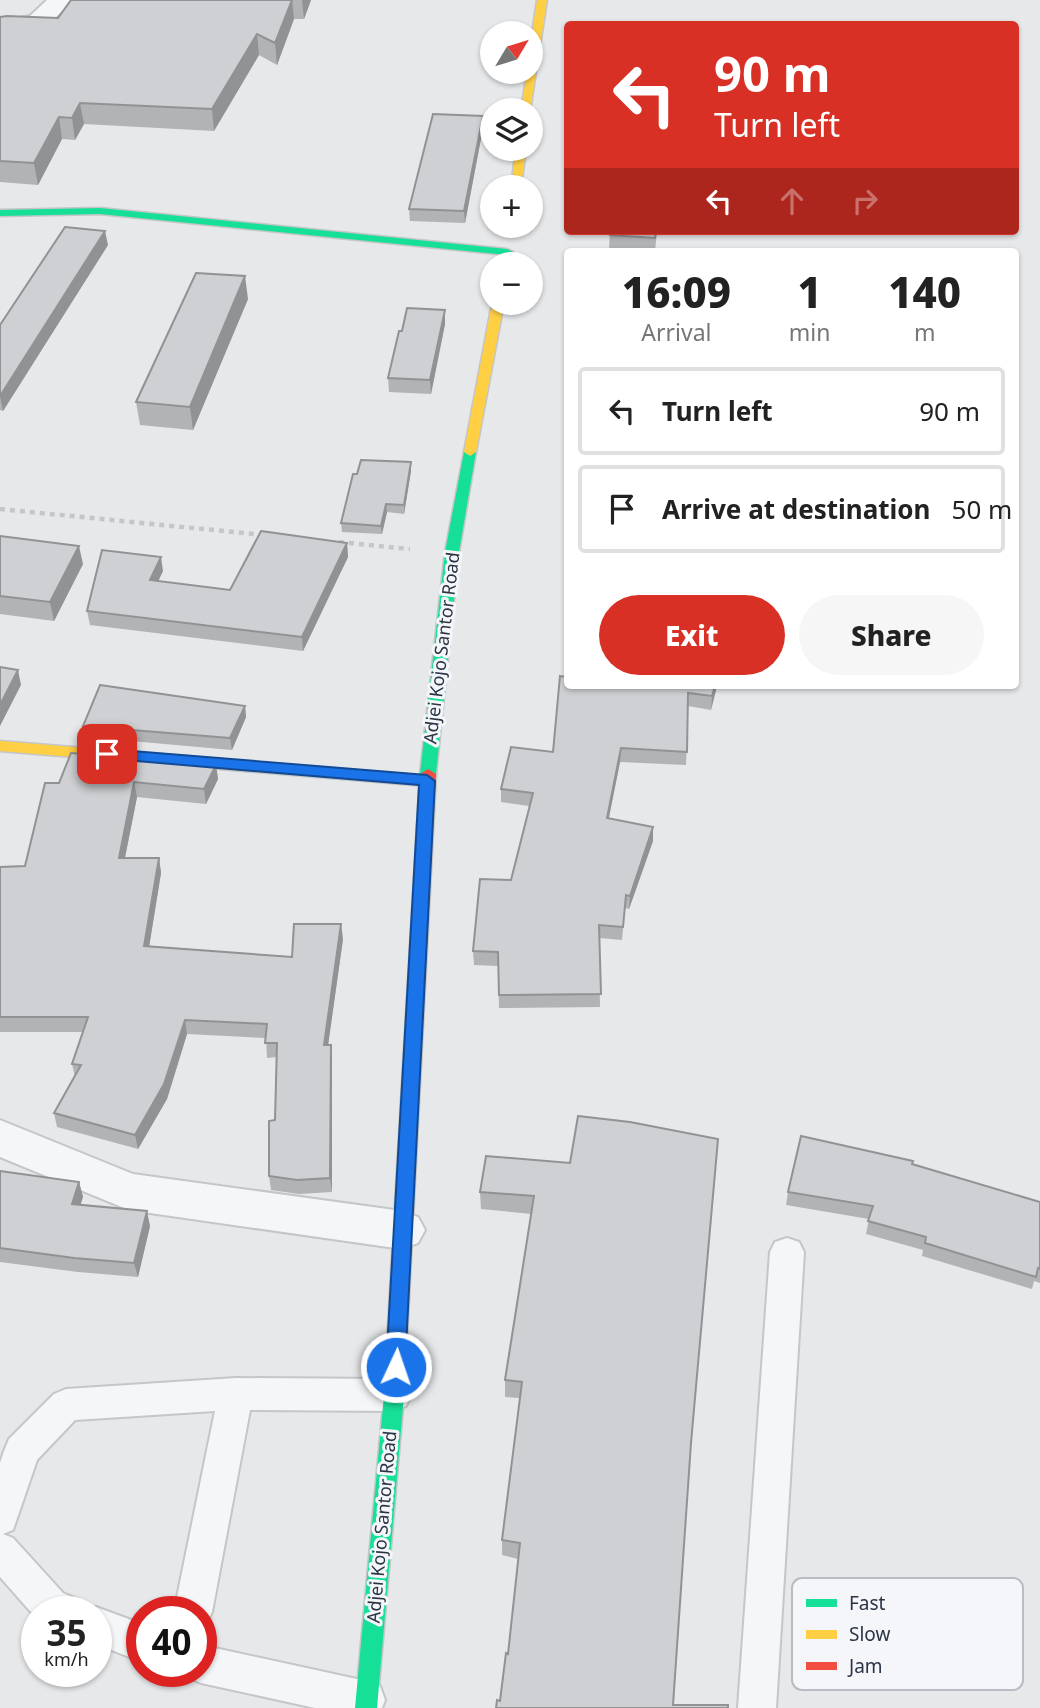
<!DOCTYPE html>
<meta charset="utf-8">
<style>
:root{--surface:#fff;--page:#f6f6f6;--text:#222;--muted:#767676;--line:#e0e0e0;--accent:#d93025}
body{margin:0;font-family:"Noto Sans",sans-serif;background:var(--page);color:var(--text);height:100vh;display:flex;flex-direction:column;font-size:26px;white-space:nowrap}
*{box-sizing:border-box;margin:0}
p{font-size:23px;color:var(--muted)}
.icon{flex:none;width:38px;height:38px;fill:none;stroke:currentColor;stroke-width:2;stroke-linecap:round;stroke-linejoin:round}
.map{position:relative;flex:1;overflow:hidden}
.drawer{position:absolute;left:564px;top:248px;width:455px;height:441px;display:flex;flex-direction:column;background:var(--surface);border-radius:7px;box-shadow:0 2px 5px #0004}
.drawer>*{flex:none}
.guide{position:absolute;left:564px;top:21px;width:455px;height:214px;border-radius:7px;box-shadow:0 2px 5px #0004;background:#d93025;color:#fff;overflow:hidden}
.needle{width:46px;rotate:52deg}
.controls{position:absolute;left:480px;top:21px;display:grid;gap:14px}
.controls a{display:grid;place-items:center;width:63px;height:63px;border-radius:50%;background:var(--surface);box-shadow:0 2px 5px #0004;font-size:35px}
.speed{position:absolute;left:21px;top:1596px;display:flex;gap:14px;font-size:35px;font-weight:700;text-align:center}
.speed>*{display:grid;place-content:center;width:91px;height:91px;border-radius:50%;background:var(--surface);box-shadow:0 2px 5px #0004;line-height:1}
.speed small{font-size:18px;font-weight:400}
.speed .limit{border:10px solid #d22;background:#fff;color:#111}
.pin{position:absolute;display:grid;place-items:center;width:60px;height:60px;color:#fff;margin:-30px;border-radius:14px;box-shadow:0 4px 10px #0006}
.me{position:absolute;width:77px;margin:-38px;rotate:3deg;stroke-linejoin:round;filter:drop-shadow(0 0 5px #0008)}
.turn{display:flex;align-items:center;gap:24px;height:147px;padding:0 35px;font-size:32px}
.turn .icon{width:91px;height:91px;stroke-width:2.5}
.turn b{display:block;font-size:49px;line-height:60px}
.lanes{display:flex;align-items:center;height:66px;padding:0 35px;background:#0003;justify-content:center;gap:35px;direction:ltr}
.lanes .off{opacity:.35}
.eta{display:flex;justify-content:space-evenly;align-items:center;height:119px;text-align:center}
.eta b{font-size:42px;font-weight:800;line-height:49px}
.cta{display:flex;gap:14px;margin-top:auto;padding:14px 35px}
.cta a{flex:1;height:80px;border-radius:42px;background:var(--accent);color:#fff;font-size:28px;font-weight:800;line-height:80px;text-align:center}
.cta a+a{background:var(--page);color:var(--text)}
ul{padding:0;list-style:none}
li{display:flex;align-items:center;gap:21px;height:88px;margin:0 14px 10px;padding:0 21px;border:4px solid var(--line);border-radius:7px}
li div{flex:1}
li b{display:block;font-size:26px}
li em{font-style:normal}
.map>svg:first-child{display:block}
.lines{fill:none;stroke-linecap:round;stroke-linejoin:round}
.lane-casing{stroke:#c4c6c8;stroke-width:4}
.street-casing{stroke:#c4c6c8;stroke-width:4}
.fast-casing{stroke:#c4c6c8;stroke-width:3}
.slow-casing{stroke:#c4c6c8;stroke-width:3}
.jam-casing{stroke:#c4c6c8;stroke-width:3}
.path{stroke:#c5c6ca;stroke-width:4.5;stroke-dasharray:5 5;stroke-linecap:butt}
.lane{fill:#f5f6f7;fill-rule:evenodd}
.street{fill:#f5f6f7;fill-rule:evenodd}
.fast{fill:#16e098;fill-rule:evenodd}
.slow{fill:#ffcf43;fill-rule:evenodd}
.jam{fill:#f24e42;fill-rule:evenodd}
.wall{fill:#b1b3b5}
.shaded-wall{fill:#909294}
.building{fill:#ced0d3;stroke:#909294;stroke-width:2}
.route{fill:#1a73e8;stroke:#114b97;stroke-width:2}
.labels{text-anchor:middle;stroke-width:6;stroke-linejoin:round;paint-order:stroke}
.street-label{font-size:18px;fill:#2b3445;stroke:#f4f6f9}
.key{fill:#f4f6f9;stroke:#b8bcc3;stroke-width:2}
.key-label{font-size:19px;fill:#2b3445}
</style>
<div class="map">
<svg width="1040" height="1708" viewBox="0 0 1040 1708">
<rect width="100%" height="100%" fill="#e6e8ea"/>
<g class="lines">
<defs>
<path id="lane" d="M 787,1238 L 799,1242 L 804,1252 L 776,1708 L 738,1708 L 770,1252 L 775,1242 Z
M 236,1378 L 394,1379 L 406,1384 L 411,1395 L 406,1406 L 394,1411 L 250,1410 L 212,1612 L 206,1625 L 201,1627 L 201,1612 L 174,1612 L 215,1411 L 75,1420 L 37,1460 L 13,1530 L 3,1534 L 13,1538 L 63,1593 L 77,1599 L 83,1612 L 37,1612 L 37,1619 L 0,1577 L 0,1463 L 4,1451 L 9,1439 L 54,1394 L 66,1389 Z
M 96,1607 L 142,1624 L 142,1662 L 96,1644 L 96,1612 L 83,1612 Z
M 201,1645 L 366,1681 L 380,1686 L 385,1700 L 382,1708 L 315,1708 L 201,1683 L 187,1677 L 185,1671 L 201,1671 Z"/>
<path id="street" d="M 47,0 L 73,0 L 46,27 L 0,36 L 0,22 L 30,16 Z
M 0,1120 L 133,1174 L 402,1211 L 418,1217 L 425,1230 L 418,1243 L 402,1249 L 129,1210 L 0,1157 Z"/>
<path id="fast" d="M 100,208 L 507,249 L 513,252 L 507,255 L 100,214 L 0,216 L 0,210 Z
M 470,448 L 476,452 L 459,552 L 436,774 L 428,779 L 420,774 L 445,552 L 464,452 Z
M 410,1094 L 416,1096 L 419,1101 L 404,1395 L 377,1708 L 355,1708 L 384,1395 L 401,1101 L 404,1096 Z"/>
<path id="slow" d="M 537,0 L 547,0 L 530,111 L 521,110 L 527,72 L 530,72 L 530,47 Z
M 516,149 L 526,149 L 521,187 L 511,187 Z
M 492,303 L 504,303 L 476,452 L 470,456 L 464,452 Z
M 0,741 L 427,776 L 435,781 L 427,786 L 0,751 Z"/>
<path id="jam" d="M 428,769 L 436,774 L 419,1101 L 416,1106 L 410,1108 L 404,1106 L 401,1101 L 420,774 Z"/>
</defs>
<use href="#lane" class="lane-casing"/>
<use href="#street" class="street-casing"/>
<use href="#fast" class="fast-casing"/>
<use href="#slow" class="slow-casing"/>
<use href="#jam" class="jam-casing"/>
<path class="path" d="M 0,509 L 264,535
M 339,542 L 410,549"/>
<use href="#lane" class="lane"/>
<use href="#street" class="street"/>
<use href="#fast" class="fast"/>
<use href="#slow" class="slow"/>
<use href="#jam" class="jam"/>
</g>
<path class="wall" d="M 71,0 L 311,0 L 304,19 L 294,19 L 277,65 L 259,55 L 214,131 L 84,124 L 75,140 L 62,139 L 38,185 L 0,182 L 0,17 L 58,18 Z
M 483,116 L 483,128 L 465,223 L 410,221 L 409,209 Z
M 610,231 L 657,231 L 655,252 L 609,249 Z
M 108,245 L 3,411 L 0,410 L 0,325 Z
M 248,299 L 193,430 L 140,425 L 136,402 Z
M 445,324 L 431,394 L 389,392 L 388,378 L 402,331 Z
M 411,471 L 404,514 L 387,512 L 382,534 L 342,532 L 341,523 Z
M 0,536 L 83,564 L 54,621 L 0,614 Z
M 347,543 L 348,557 L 303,651 L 90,625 L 87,611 L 163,571 L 158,581 L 230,590 Z
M 567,686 L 717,686 L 711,710 L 688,706 L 686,765 L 620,762 L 609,818 L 653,827 L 653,841 L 629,909 L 625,908 L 622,940 L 599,938 L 600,1007 L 499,1008 L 498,966 L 474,965 L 473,951 L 511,880 L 529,806 L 501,802 L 501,789 L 553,752 Z
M 245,706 L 246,717 L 232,750 L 86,737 L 83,726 Z
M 216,765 L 218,779 L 206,804 L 137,797 L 125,858 L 159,858 L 161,873 L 149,946 L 292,957 L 343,939 L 328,1045 L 332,1060 L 332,1192 L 299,1194 L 271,1190 L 269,1176 L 275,1120 L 277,1057 L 267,1058 L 266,1038 L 187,1034 L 167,1099 L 138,1149 L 57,1127 L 54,1113 L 75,1077 L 72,1064 L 83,1032 L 0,1032 L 0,867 L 25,866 L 59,783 Z
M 570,1163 L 691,1443 L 673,1705 L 728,1708 L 500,1701 L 508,1654 L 518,1559 L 502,1555 L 502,1540 L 520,1398 L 505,1397 L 505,1380 L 532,1214 L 481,1209 L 480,1192 Z
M 912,1164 L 1040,1202 L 1040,1283 L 1034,1281 L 1032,1289 L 922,1256 L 923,1250 L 866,1234 L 869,1219 L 786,1205 L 788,1192 Z
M 0,1171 L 79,1182 L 83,1197 L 80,1205 L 150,1226 L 138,1277 L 78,1272 L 0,1262 Z"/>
<path class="shaded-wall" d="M 292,0 L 294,19 L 277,65 L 275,43 Z
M 302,0 L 311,0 L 304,19 Z
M 257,34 L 259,55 L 214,131 L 212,109 Z
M 80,103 L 84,124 L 75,140 L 72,118 Z
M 483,116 L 483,128 L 465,223 L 464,211 Z
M 59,117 L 62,139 L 38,185 L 34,163 Z
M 105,231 L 108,245 L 3,411 L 0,396 Z
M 245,276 L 248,299 L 193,430 L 190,407 Z
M 445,310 L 445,324 L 431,394 L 430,380 Z
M 411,462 L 411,471 L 404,514 L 404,505 Z
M 386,504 L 387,512 L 382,534 L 381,526 Z
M 347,543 L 348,557 L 303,651 L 302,637 Z
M 79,546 L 83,564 L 54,621 L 50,602 Z
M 161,557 L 163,571 L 152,594 L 150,580 Z
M 18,670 L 21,685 L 0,726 L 0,705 Z
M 715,686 L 717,686 L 711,710 L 712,696 Z
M 245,706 L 246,717 L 232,750 L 230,738 Z
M 621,748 L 620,762 L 606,831 L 607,818 Z
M 216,765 L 218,779 L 206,804 L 204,789 Z
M 134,782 L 137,797 L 122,872 L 119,858 Z
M 653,827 L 653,841 L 629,909 L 630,896 Z
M 159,858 L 161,873 L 147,960 L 144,946 Z
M 341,924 L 343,939 L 326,1060 L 324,1045 Z
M 185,1020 L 187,1034 L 167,1099 L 138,1149 L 135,1135 Z
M 331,1045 L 332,1060 L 332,1192 L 330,1178 Z
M 79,1182 L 83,1197 L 76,1219 L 72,1204 Z
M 147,1211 L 150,1226 L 138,1277 L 134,1263 Z"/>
<path class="building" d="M 71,0 L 292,0 L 275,43 L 257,34 L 212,109 L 80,103 L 72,118 L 59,117 L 34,163 L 0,161 L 0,17 L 7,16 L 58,18 Z
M 433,114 L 483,116 L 464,211 L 409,209 Z
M 65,227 L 105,231 L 0,396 L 0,325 Z
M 610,231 L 656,231 L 655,238 L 610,235 Z
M 196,273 L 245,276 L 190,407 L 136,402 Z
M 407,308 L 445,310 L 430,380 L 388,378 L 399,331 L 402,331 Z
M 361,460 L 411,462 L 404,505 L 386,504 L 381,526 L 341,523 L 353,474 L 357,474 Z
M 261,531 L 347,543 L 302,637 L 87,611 L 102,550 L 161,557 L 150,580 L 230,590 Z
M 0,536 L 79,546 L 50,602 L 0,596 Z
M 0,667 L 18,670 L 0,705 Z
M 560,676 L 567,677 L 567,686 L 715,686 L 712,696 L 688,693 L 687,752 L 621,748 L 607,818 L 653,827 L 630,896 L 626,895 L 623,927 L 599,925 L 601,994 L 499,995 L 498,952 L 473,951 L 480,879 L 511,880 L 533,793 L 501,789 L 511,747 L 553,752 Z
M 100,685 L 245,706 L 230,738 L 83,726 Z
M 71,753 L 216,765 L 204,789 L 134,782 L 119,858 L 159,858 L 144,946 L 292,957 L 294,924 L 341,924 L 324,1045 L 331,1045 L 330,1178 L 297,1180 L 269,1176 L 269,1121 L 275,1120 L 277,1043 L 265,1043 L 267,1024 L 185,1020 L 164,1084 L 135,1135 L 54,1113 L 81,1065 L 72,1064 L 88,1017 L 0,1017 L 0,867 L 25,866 L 45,783 L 59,783 Z
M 578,1116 L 630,1122 L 718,1139 L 691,1443 L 673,1705 L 728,1705 L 728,1708 L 496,1708 L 497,1700 L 500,1701 L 506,1653 L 508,1654 L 520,1543 L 502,1540 L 522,1382 L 505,1380 L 534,1196 L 480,1192 L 486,1156 L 570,1163 Z
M 801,1136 L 913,1161 L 912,1164 L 1040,1202 L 1040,1269 L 1038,1268 L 1036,1277 L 925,1243 L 926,1237 L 868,1221 L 873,1206 L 788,1192 Z
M 0,1171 L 79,1182 L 72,1204 L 147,1211 L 134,1263 L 74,1258 L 0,1248 Z"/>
<path class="route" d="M 107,749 L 427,775 L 435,781 L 405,1367 L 402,1374 L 396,1376 L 389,1374 L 386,1367 L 419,785 L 101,758 L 99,754 Z"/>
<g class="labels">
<g class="street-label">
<text transform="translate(442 648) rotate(-83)" y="6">Adjei Kojo Santor Road</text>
<text transform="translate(382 1527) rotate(-85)" y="6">Adjei Kojo Santor Road</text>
</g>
</g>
<rect x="792" y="1578" width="231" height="112" rx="10" class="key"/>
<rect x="806" y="1599" width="31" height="8" fill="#16e098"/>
<rect x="806" y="1630" width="31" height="9" fill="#ffcf43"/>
<rect x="806" y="1662" width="31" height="8" fill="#f24e42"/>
<g class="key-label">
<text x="849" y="1610">Fast</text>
<text x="849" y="1641">Slow</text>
<text x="849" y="1673">Jam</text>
</g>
</svg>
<div class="controls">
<a><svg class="needle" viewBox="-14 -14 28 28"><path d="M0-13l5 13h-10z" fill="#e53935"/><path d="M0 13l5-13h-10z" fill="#767676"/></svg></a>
<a><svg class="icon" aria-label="layers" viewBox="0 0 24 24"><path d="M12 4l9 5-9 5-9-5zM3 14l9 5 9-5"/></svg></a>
<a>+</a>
<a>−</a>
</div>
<div class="speed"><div>35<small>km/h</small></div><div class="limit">40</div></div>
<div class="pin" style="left:107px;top:754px;background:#d93025"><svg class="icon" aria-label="arrive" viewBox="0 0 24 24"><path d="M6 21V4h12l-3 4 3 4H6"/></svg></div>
<svg class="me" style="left:396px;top:1367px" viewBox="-20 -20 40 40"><circle r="17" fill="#1a73e8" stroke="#fff" stroke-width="3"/><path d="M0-11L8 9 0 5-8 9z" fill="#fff"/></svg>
<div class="guide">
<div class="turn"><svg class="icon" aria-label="left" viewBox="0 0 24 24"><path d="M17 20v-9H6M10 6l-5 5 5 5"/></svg><div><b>90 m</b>Turn left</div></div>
<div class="lanes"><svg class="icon" aria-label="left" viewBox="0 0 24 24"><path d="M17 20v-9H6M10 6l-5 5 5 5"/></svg><svg class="icon off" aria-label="ahead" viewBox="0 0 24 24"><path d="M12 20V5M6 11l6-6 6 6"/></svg><svg class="icon off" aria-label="right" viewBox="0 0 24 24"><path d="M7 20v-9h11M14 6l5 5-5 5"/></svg></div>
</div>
<section class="drawer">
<div class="eta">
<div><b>16:09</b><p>Arrival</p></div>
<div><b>1</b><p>min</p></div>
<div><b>140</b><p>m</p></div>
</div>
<ul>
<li><svg class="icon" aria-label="left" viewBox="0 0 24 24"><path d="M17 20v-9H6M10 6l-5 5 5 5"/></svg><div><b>Turn left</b></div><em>90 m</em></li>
<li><svg class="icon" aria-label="arrive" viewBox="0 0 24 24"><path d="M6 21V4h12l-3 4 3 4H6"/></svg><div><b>Arrive at destination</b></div><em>50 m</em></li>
</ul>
<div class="cta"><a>Exit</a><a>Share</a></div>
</section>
</div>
